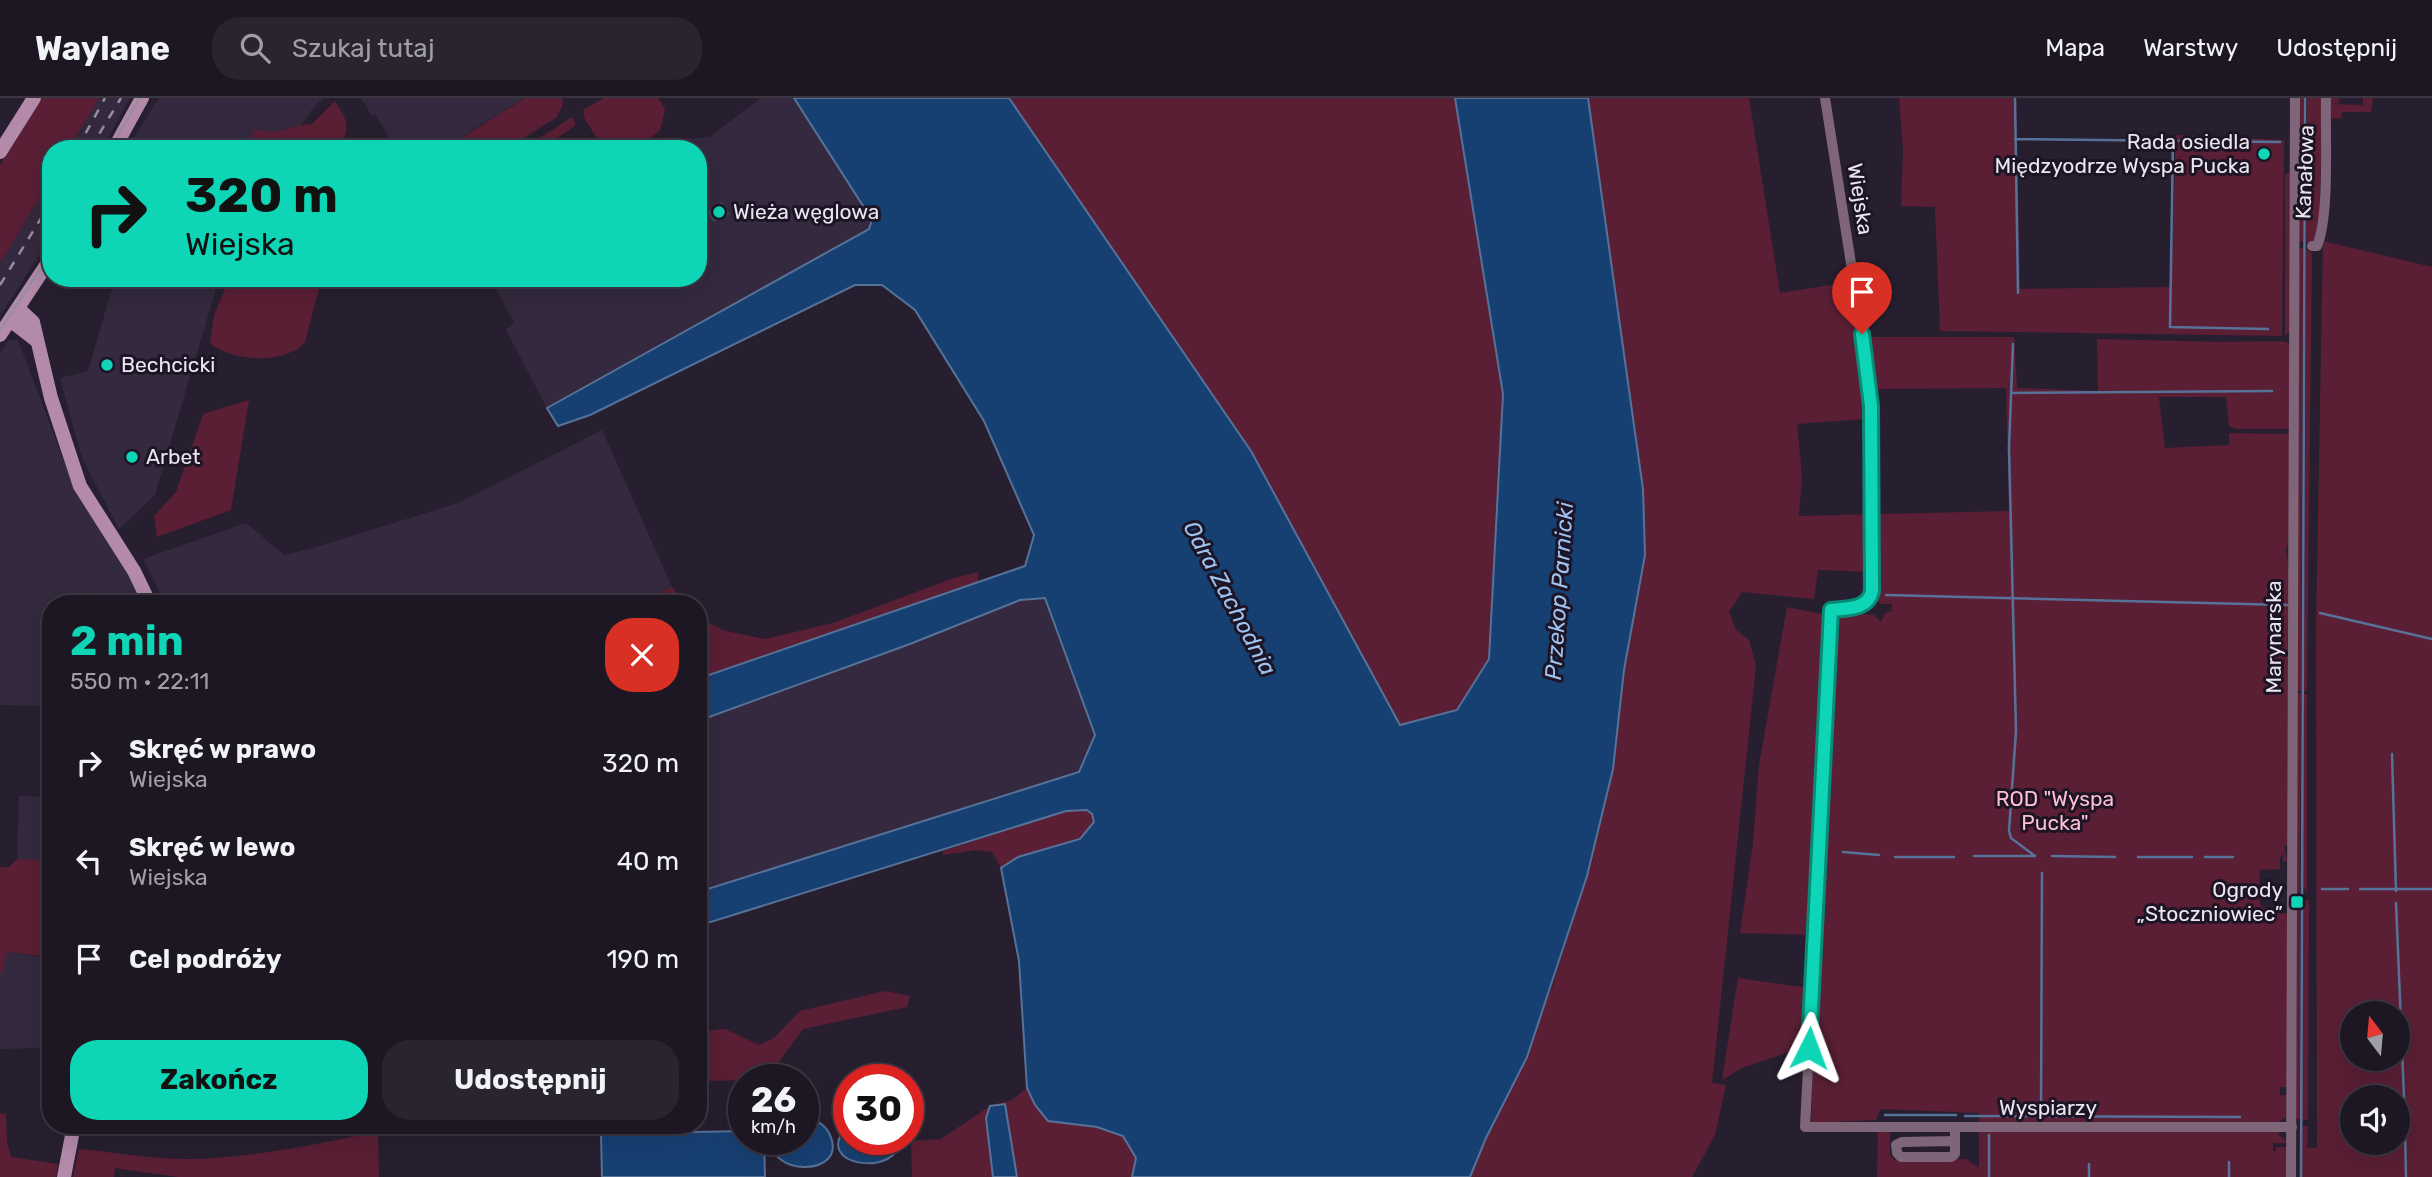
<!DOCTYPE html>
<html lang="pl">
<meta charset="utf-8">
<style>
:root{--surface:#1d1723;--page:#2a2430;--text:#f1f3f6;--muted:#a09fa6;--line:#3b3641;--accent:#0dd5b5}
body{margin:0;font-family:Rubik,sans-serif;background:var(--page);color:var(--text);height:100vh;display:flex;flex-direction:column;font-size:26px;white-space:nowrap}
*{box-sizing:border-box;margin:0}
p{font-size:23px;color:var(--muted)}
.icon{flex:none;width:38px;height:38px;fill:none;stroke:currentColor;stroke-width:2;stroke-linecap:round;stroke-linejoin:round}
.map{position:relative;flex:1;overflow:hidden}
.details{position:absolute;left:42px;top:497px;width:665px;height:539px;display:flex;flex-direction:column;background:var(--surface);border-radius:28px;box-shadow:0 7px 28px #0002,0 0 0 2px var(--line)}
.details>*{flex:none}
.hud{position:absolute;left:42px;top:42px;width:665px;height:147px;border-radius:28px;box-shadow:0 7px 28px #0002,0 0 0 2px var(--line);background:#0dd5b5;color:#111;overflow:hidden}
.needle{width:46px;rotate:344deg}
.fabs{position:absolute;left:2340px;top:903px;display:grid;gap:14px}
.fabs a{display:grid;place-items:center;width:70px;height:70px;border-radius:50%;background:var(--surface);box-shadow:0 7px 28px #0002,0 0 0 2px var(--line);font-size:35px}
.speed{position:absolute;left:728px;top:966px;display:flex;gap:14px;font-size:35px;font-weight:700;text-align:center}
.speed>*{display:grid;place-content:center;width:91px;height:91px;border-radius:50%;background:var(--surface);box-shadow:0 7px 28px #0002,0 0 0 2px var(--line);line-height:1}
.speed small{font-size:18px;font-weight:400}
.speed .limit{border:10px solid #d22;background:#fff;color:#111}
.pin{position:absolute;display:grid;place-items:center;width:60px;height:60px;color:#fff;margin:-72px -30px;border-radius:50% 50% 50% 0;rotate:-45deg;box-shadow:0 0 7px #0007}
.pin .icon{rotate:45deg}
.me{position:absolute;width:77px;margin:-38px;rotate:3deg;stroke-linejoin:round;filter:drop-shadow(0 0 5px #0008)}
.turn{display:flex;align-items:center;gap:24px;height:147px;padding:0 28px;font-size:32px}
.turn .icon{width:91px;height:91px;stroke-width:2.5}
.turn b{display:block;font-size:49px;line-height:60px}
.round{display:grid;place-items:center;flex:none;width:74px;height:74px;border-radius:28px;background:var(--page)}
.summary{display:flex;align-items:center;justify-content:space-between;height:119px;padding:0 28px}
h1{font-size:42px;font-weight:700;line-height:52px;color:var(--accent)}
.action{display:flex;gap:14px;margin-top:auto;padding:14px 28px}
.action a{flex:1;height:80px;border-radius:28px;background:var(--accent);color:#111;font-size:28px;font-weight:700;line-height:80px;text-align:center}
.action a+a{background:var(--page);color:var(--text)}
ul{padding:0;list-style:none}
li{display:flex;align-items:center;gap:21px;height:98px;padding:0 28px}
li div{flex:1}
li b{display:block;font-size:26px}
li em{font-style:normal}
header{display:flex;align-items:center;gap:42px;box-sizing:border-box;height:98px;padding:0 35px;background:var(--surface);border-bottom:2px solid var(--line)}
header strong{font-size:33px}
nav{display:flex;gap:38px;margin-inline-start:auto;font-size:24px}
.search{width:490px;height:63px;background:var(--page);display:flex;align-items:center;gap:18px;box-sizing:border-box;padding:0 24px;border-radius:28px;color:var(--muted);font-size:26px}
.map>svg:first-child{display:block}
.built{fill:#34293e}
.green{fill:#5a1f35;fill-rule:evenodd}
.water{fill:#174072;stroke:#577298;stroke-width:2}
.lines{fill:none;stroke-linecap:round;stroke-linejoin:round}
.stream{stroke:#577298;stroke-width:2.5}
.building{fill:#3e3f52}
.street{stroke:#7e6579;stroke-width:10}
.secondary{stroke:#b38aaa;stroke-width:14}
.tram{stroke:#958e9b;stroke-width:2}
.rail{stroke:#958e9b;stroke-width:2.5;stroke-dasharray:9 9;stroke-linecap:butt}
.route-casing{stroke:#088a76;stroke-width:18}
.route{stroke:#0dd5b5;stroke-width:12}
.poi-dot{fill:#0dd5b5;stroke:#1d1525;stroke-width:2.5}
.labels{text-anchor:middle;stroke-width:6;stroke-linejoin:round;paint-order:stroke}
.poi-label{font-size:21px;fill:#ebe5f0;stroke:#1d1525;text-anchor:start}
.street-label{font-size:21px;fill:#ebe5f0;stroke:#1d1525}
.park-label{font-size:21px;fill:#ffbfd1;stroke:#1d1525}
.water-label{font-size:23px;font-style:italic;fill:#9ec2f0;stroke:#1d1525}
</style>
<header>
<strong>Waylane</strong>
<div class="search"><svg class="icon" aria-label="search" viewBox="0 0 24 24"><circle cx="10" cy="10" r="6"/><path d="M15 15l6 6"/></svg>Szukaj tutaj</div>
<nav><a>Mapa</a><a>Warstwy</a><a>Udostępnij</a></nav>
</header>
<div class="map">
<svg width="2432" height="1079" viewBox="0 0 2432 1079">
<rect width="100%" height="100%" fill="#271f2f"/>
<path class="built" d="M 99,0 L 130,0 L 102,51 L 69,51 Z
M 159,0 L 323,0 L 313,10 L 285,51 L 126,51 Z
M 361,0 L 524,0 L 443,51 L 396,51 L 375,16 L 372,18 Z
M 761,0 L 794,0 L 872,123 L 869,131 L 547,310 L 506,232 L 514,225 L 490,180 L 698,180 L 698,51 L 659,51 L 672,42 L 710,39 Z
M 51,81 L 51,139 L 0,218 L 0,165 Z
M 115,180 L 219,180 L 155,397 L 119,431 L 82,360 L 60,280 L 88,273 Z
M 9,242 L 18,242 L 76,395 L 138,493 L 142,506 L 51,506 L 51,604 L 45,604 L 44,608 L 0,607 L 0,255 Z
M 602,332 L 672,489 L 634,506 L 162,506 L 159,493 L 143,461 L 246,425 L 284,457 L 310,451 L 458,405 Z
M 1046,500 L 1095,637 L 1079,674 L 698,793 L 698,623 L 910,546 L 1020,502 Z
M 19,698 L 51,699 L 51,762 L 17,761 Z
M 6,854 L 51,860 L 51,950 L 0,951 L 0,875 L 3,874 Z"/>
<path class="green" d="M 42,0 L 99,0 L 69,51 L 51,51 L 51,81 L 0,165 L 0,67 Z
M 525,0 L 562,0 L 563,6 L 557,19 L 506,51 L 444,51 Z
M 604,0 L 658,0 L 665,11 L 660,33 L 635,51 L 581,51 L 597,40 L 585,22 L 583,12 Z
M 1009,0 L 1455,0 L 1503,296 L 1489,561 L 1457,612 L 1400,627 L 1251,353 Z
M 1588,0 L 1749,0 L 1780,195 L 1849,184 L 1863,265 L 1864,321 L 1797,326 L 1802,378 L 1799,418 L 2009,413 L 2006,290 L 1877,291 L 1868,239 L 2014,239 L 2017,290 L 2098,293 L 2097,241 L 2221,244 L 2280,243 L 2290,245 L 2291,331 L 2236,331 L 2229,328 L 2226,299 L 2159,299 L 2165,350 L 2229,347 L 2229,335 L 2291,336 L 2291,431 L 2286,453 L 2290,479 L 2289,747 L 2284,748 L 2287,763 L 2283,764 L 2283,757 L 2280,758 L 2280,771 L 2260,772 C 2259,805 2252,813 2289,816 L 2287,989 L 2280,989 L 2280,997 L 2287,997 L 2287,1019 L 2280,1023 L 2279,1037 L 2288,1045 L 2273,1045 L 2273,1053 L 2276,1053 L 2276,1049 L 2288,1049 L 2288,1079 L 1877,1079 L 1878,1034 L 1890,1033 L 1890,1057 L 1894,1062 L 1966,1061 L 1979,1070 L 1979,1015 L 1881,1011 L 1876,1022 L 1811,1025 L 1817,837 L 1740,835 L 1753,745 L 1759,667 L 1787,509 L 1827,517 L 1820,677 L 1828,677 L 1837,523 L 1846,515 L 1874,517 L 1881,524 L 1885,515 L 1892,513 L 1892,506 L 1881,506 L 1876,502 L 1877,474 L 1818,472 L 1814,501 L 1742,494 L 1729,514 L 1736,532 L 1749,542 L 1756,568 L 1712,985 L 1726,987 L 1715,1037 L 1692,1079 L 1470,1079 L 1552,890 L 1587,778 L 1613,671 L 1643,391 Z
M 1899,0 L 2016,0 L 2020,191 L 2171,189 L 2176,37 L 2284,42 L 2282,238 L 1940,233 L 1935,109 L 1901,108 L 1903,53 Z
M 2299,0 L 2303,0 L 2303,144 L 2299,143 Z
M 2307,0 L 2323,0 L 2319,134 L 2312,145 L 2306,144 Z
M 2329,0 L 2339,0 L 2339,5 L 2332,6 L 2363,7 L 2363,0 L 2373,0 L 2371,14 L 2342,14 L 2341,20 L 2328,21 Z
M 335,3 C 348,24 351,28 339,51 L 249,51 L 254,31 C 284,39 285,27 312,26 Z
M 572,19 L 576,27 L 550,45 L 553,51 L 523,51 Z
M 2290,75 L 2290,234 L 2285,238 L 2285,76 Z
M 2323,143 L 2432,169 L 2432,1079 L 2302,1079 L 2302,1028 L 2308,1028 L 2307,1050 L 2317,1050 L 2316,529 ZM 2352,915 L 2398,915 L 2398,961 L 2352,961 ZM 2352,999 L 2398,999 L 2398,1045 L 2352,1045 Z
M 2298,150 L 2303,150 L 2301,593 L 2297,593 Z
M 2306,151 L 2312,155 L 2307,593 L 2304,593 Z
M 230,180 L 322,180 L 305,244 C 286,267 232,264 210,245 L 214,217 Z
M 249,302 L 231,412 L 157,439 L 154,418 L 176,394 L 203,316 Z
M 978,474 L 978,484 L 709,577 L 698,577 L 698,519 L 725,533 L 765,541 L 833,525 L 954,480 Z
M 672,489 L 686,506 L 634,506 Z
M 2301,595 L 2300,795 L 2296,795 L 2297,596 Z
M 2304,596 L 2307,596 L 2307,795 L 2303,789 Z
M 1087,712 L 1092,716 L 1094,724 L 1080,741 L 1018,759 L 1001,770 L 992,754 L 976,752 L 943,757 L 943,753 L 1066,713 Z
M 17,761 L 51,762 L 51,859 L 6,854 L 3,874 L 0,875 L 0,769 L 9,769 Z
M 2297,800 L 2300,800 L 2300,1021 L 2295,1021 Z
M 2303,801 L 2309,803 L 2308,1022 L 2302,1022 Z
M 1738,880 L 1809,890 L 1806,948 L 1742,970 L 1722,982 Z
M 885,893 L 910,898 L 907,909 L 803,931 L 766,982 L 698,983 L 698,933 L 725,931 L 759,947 L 774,940 L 800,913 Z
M 1027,990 L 1035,1007 L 1048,1022 L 1097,1029 L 1123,1038 L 1136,1060 L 1132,1079 L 912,1079 L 911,1043 L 941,1041 L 990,1008 L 1012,1002 Z
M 0,1015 L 6,1016 L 7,1044 L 11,1059 L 58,1066 L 56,1079 L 0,1079 Z
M 378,1033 L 379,1079 L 178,1079 L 115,1070 L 114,1079 L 73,1079 L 79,1051 C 114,1054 151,1061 186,1061 C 243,1061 322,1046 378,1033 Z"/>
<path class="water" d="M 794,0 L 1009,0 L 1251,353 L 1400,627 L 1457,612 L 1489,561 L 1503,296 L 1455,0 L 1588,0 L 1643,391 L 1645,457 L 1624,572 L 1613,671 L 1587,778 L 1527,959 L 1486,1040 L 1470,1079 L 1132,1079 L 1136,1060 L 1123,1038 L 1097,1029 L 1048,1023 L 1035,1007 L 1027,990 L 1019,863 L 1001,770 L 1018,759 L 1080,741 L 1094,724 L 1092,716 L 1087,712 L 1066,713 L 698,828 L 698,794 L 1079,674 L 1095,637 L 1045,500 L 1020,502 L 910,546 L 698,623 L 698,577 L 709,577 L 1025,468 L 1034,437 L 984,323 L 915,212 L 882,187 L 855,187 L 590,317 L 558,328 L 547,310 L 869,131 L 872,122 Z
M 1005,1006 L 1017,1079 L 993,1079 L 986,1020 L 990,1008 Z
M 803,1020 C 815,1021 825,1026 830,1037 C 849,1079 765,1079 774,1041 L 803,1041 Z
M 849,1026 L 849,1041 L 898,1041 C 905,1079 806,1071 849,1026 Z
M 744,1033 L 744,1041 L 764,1041 L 765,1079 L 602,1079 L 601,1036 Z"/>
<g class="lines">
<path class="stream" d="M 2015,0 L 2018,195
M 2015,41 L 2280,44
M 2173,42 L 2170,229 L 2268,231
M 2013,246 L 2009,350 L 2016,633 L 2009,733 L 2011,740 L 2035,758
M 2011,295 L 2272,293
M 1886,497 L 2287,507
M 2320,515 L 2432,541
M 2392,656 L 2396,793
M 1843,754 L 1879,757
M 1974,758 L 2035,758
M 2052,758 L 2115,759
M 1895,759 L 1954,759
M 2138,759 L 2192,759
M 2205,759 L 2233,759
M 2322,791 L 2348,791
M 2360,791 L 2432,791
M 2396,805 L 2405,1023
M 1885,1017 L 1956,1017
M 1965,1018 L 2240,1019
M 2041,1018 L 2042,775
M 2405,1031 L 2406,1079
M 2229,1064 L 2229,1079
M 2089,1066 L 2089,1079
M 1989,1079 L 1989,1037
M 2301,1079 L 2305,0"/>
</g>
<path class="building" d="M 722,104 L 730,116 L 713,124 L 708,115 L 709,112 Z"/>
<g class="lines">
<path class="street" d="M 1825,0 L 1870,286 L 1873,488 L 1869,502 L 1857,509 L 1831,512 L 1805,1029 L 2292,1029
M 2312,148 L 2317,148 C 2330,117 2325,37 2326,0
M 1955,1034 L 1955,1056 L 1951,1059 L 1901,1059 L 1897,1055 L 1896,1047 L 1902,1044 L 1955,1043
M 2291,1079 L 2295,0"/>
<path class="secondary" d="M 114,51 L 142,0
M 0,54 L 34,0
M 18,210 L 33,224 L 51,300 L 80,388 L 134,473 L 150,506
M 10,222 L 37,243
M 0,237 L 51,160
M 64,1079 L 74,1027"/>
<path class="tram" d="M 111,51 L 139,0
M 0,232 L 51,155"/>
<path class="rail" d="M 77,51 L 105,0
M 90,51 L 121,0
M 0,187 L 51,104"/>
</g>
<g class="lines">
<defs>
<path id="route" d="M 1809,950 L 1831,512 C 1847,510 1868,512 1872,493 L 1871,308 L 1862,236"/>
</defs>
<use href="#route" class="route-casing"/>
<use href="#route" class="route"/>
</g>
<g class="poi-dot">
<circle cx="2264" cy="56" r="7"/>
<circle cx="719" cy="114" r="7"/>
<circle cx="107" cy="267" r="7"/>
<circle cx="132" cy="359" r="7"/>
<rect x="2290" y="797" width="14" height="14" rx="3.5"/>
</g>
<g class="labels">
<g class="poi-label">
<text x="2250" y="51" text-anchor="end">Rada osiedla<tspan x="2250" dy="24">Międzyodrze Wyspa Pucka</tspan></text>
<text x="733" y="121">Wieża węglowa</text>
<text x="121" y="274">Bechcicki</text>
<text x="146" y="366">Arbet</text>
<text x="2283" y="799" text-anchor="end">Ogrody<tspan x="2283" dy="24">„Stoczniowiec”</tspan></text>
</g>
<g class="street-label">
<text transform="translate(2305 74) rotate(-88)" y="7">Kanałowa</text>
<text transform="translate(1860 101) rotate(81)" y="7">Wiejska</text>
<text transform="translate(2274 539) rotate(-90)" y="7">Marynarska</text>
<text x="2048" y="1017">Wyspiarzy</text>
</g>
<g class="park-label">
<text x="2055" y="708">ROD "Wyspa<tspan x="2055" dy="24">Pucka"</tspan></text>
</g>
<g class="water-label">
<text transform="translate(1559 493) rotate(-86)" y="8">Przekop Parnicki</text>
<text transform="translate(1230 500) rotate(62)" y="8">Odra Zachodnia</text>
</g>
</g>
</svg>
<div class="fabs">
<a><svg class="needle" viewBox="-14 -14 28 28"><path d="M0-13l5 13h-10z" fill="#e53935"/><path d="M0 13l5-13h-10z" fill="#a09fa6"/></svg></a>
<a><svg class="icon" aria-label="sound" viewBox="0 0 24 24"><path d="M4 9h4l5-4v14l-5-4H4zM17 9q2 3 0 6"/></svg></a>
</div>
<div class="speed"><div>26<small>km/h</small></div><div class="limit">30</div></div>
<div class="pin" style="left:1862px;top:236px;background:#d93025"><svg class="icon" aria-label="arrive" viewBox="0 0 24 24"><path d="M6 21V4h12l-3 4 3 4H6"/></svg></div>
<svg class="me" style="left:1809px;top:950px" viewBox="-20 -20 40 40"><path d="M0-17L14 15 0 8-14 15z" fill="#0dd5b5" stroke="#fff" stroke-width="4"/></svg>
<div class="hud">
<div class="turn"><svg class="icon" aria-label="right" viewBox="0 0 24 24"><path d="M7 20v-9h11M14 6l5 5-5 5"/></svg><div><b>320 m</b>Wiejska</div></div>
</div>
<section class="details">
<div class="summary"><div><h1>2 min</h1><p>550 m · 22:11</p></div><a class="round" style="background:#d93025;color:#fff"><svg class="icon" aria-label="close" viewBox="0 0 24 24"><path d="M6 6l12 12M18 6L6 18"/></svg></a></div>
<ul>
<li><svg class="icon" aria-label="right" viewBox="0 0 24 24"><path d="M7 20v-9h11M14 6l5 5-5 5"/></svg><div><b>Skręć w prawo</b><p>Wiejska</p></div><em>320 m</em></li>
<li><svg class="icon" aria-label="left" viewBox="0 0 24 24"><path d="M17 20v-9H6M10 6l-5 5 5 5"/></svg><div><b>Skręć w lewo</b><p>Wiejska</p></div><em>40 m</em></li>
<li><svg class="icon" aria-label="arrive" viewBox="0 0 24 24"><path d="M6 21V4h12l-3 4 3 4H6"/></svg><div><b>Cel podróży</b></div><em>190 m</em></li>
</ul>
<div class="action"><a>Zakończ</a><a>Udostępnij</a></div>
</section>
</div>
